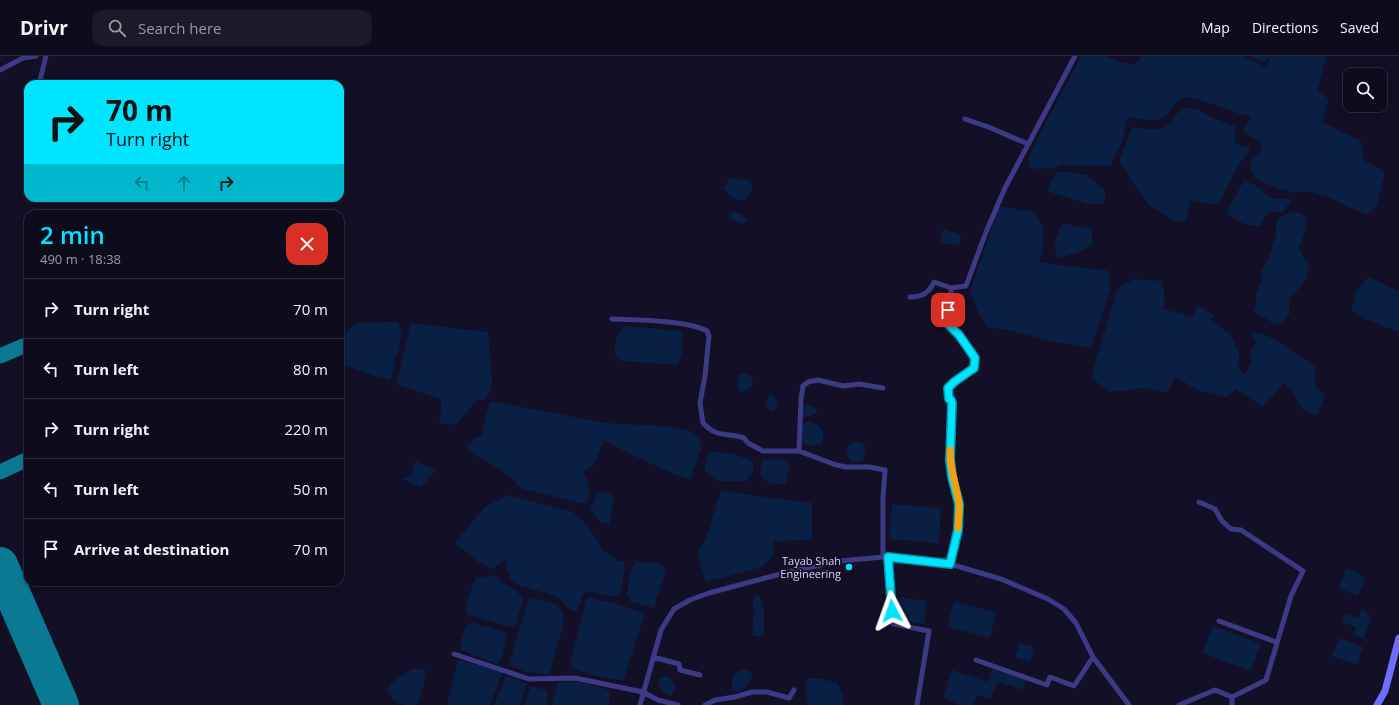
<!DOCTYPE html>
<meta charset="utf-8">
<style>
:root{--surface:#0e0b1c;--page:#1c1929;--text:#f1f3f6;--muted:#9b9ba3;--line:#2e2b3b;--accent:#00e5ff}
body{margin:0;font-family:"Open Sans",sans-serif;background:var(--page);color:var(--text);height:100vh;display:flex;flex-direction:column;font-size:15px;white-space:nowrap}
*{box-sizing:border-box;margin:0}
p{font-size:13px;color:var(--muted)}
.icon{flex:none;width:22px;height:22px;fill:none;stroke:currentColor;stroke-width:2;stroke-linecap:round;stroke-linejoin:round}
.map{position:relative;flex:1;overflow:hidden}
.side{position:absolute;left:24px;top:154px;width:320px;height:376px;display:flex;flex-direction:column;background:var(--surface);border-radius:12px;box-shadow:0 2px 6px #0003,0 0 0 1px var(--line)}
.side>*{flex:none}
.guide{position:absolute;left:24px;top:24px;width:320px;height:122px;border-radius:12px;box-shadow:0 2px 6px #0003,0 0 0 1px var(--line);background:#00e5ff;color:#111;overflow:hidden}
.buttons{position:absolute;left:1343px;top:12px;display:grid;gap:8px}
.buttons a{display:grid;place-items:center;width:44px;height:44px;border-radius:8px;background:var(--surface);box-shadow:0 2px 6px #0003,0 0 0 1px var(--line);font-size:20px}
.pin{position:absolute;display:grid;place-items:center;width:34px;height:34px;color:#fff;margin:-17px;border-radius:8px;box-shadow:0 2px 6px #0006}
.me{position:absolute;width:44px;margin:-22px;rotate:356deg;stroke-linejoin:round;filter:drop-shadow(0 0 3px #0008)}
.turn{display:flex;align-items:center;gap:14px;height:84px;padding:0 16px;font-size:18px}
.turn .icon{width:52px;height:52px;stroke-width:2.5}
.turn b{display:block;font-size:28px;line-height:34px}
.lanes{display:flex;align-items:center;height:38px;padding:0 16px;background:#0003;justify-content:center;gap:20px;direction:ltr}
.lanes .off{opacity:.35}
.round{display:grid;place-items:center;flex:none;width:42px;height:42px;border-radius:12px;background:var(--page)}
.headline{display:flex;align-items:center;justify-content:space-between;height:68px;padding:0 16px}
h1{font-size:24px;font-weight:600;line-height:30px;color:var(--accent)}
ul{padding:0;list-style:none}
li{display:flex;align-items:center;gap:12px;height:60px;padding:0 16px;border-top:1px solid var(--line)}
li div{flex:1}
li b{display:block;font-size:15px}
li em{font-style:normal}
header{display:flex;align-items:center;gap:24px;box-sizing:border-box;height:56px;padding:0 20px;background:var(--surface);border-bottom:1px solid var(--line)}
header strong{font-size:19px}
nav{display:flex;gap:22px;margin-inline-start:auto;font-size:14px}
.search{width:280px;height:36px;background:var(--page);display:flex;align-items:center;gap:10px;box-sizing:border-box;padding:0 14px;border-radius:12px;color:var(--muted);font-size:15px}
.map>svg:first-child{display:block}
.water{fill:#0a1f44}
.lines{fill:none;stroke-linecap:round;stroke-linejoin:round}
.taxiway{stroke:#0a7a92;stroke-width:15}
.runway{stroke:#0a7a92;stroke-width:36}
.street{stroke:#3d3a85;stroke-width:5}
.secondary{stroke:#6f6bff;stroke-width:7}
.route-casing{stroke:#0095a6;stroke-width:10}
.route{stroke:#00e5ff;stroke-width:7}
.slow{stroke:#f59e0b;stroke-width:7}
.poi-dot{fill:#00e5ff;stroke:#130f26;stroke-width:1.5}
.labels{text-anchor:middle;stroke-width:4;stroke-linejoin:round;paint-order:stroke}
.poi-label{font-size:11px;fill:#d9d4ff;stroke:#130f26;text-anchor:end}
</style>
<header>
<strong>Drivr</strong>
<div class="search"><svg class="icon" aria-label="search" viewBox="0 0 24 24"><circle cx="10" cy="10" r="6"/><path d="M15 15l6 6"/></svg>Search here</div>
<nav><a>Map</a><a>Directions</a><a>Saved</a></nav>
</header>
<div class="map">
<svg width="1399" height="649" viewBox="0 0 1399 649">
<rect width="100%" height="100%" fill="#130f26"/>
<path class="water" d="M 1081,0 L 1105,0 L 1123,7 L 1135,8 L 1143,0 L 1243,0 L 1265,11 L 1272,0 L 1263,6 L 1250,0 L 1327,0 L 1317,34 L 1321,38 L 1329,43 L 1322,66 L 1361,85 L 1363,103 C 1370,109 1380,111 1385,118 C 1378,132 1382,152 1366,159 L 1326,140 L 1311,136 L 1294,136 L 1278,133 L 1258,124 L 1250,114 L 1252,104 L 1262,94 L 1259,84 L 1250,81 L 1243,75 L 1250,64 L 1249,60 C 1226,56 1205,41 1181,41 C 1176,46 1172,53 1167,59 C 1157,69 1140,63 1128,60 L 1125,70 L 1124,82 L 1110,110 L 1101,109 L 1091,110 L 1063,109 L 1054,112 L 1030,113 L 1028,104 L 1039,80 Z
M 1184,52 L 1197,53 L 1213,62 L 1234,70 L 1236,76 L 1234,83 L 1237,88 L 1249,91 L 1249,96 C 1235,110 1228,131 1218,149 L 1191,144 L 1186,165 L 1177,166 L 1150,150 L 1136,131 L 1119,105 L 1132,71 L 1145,73 L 1162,73 L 1171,67 L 1174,60 Z
M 1056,116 L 1071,116 L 1087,119 L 1106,136 L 1104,148 L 1087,148 L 1047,135 Z
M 730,122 C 735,123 741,123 746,124 C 758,127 749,140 745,145 C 735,144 729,140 723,132 Z
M 1244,124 L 1253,128 L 1272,142 L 1292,143 L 1282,157 C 1269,152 1265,160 1260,171 L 1242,167 L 1226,158 Z
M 999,150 L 1034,156 L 1043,171 L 1043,193 L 1039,206 L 1108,215 L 1111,232 L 1091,293 L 1076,289 L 1050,285 L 1011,275 L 988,271 L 978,256 L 970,235 Z
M 733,156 L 742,158 L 747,164 L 743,168 L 731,164 L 729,159 Z
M 1293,156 L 1301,157 L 1307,163 L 1306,173 L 1299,192 L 1306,205 L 1310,207 C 1308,213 1307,222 1304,226 C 1295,239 1286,239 1290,257 L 1282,267 L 1275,268 L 1254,256 L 1256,249 L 1256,239 L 1263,220 L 1261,216 C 1267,205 1272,195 1275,183 C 1277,175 1275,168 1279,161 Z
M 1062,167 L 1092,173 L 1092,189 L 1077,197 L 1057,202 L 1054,189 Z
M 943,173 L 961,179 L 960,189 L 940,187 Z
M 1368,221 L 1399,235 L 1399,276 L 1367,264 L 1351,254 L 1357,234 Z
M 1134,223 L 1162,225 L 1165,242 L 1163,253 L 1193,261 L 1197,249 L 1215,260 L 1210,264 L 1232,280 L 1239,299 L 1238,310 L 1245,319 L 1251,305 L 1250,296 L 1256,287 L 1250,276 C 1277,280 1281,288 1302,301 C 1308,305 1312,307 1316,313 L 1314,329 L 1325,339 L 1320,354 L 1317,360 L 1302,353 L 1290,332 L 1283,327 L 1263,351 L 1236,333 L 1226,341 L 1200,335 L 1175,321 L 1168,337 L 1145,332 L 1110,336 L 1091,322 L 1117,233 Z
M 378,266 L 398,266 C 405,277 398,294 394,306 C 393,312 393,318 390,324 L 377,321 L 340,307 L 340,287 L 343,279 L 357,267 Z
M 411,267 L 488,276 L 492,326 L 490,336 L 485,345 L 478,343 L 456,369 L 439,367 L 442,344 L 396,328 Z
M 625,270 L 682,275 L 682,299 L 678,309 L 622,305 L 614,297 L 616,282 Z
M 747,317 L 753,323 L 752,331 L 741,337 L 738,329 L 738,318 Z
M 770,339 L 775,342 L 778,348 L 774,355 L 769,354 L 765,349 L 767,343 Z
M 490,345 L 606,367 L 662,370 L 690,375 L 700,381 L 701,393 L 690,424 L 662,413 L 604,385 L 593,410 L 583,415 C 588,427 592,436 586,448 L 522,433 L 509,420 L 496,411 L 476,400 L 466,392 L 475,382 L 482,379 L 485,363 Z
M 811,349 L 815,352 L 818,357 L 804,362 L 803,359 L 804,350 Z
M 806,366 C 818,365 828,377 821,388 C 802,393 801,386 802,370 Z
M 853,386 L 861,386 L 866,391 L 863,405 L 858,407 L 852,406 C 846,398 844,392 853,386 Z
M 710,395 L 733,398 L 753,405 L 753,416 L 746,425 L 718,425 L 705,416 L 706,404 Z
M 777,403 L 788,404 L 789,412 L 786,428 C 775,429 767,429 760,418 L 763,404 Z
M 415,405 L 436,414 L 421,431 L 402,423 L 411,420 Z
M 721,435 L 812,447 L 812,484 L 774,485 L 773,499 L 762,511 L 706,526 L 697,497 L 705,484 Z
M 598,436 L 613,437 L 613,448 L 609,468 L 601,467 L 590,454 Z
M 507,439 L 573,456 L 586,468 L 604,495 L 618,505 L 623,505 L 625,508 L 621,535 L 615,541 L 584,535 L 577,557 L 568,552 L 558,541 L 516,528 L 510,522 L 507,514 L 505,503 L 493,513 L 478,506 L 455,487 L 485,451 Z
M 892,448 L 941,452 L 939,487 L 889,483 Z
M 636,505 L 657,507 L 665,511 L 665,517 L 654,552 L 632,546 L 627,539 C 628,527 630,515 636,505 Z
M 1346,512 L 1365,521 L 1358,540 L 1339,532 Z
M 494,519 L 499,522 L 500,527 C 509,529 519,535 523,544 L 515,571 L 502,569 L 467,558 L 466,547 L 476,522 Z
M 758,539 C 766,551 765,568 763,581 L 753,580 C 751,571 754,564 754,556 C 754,550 752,547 754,542 Z
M 587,541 L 620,549 L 645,558 L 623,625 L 593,619 L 572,612 L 570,607 Z
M 900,541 L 927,545 L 924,568 L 896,564 Z
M 532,542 L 554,547 L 563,556 L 563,570 L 549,619 L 525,616 L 509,608 L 512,597 L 528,545 Z
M 954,546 L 996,556 L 990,582 L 947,571 Z
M 1362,553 L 1371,560 L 1364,583 L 1353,579 L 1356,571 L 1342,566 L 1345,558 L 1358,562 Z
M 471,566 L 507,577 L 502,601 L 499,607 L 496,608 L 461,594 C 459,586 464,570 471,566 Z
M 1213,570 L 1261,588 L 1250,615 L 1202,597 Z
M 1339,582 L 1363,591 L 1357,609 L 1332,600 Z
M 1020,587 L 1034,591 L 1030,606 L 1015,601 Z
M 458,604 L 503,615 L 490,649 L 447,649 Z
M 414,612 L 427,615 L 422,635 L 417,649 C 401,649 394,649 387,634 L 391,627 Z
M 992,613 L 1026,624 L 1023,634 L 997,625 L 991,643 L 977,639 L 973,649 L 959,649 L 943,642 L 952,614 L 988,626 Z
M 741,614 L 747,614 L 752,617 C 753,626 743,636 735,636 L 731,633 L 733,620 Z
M 506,620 L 527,627 L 520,649 L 494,649 Z
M 665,620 C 675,624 679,630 671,640 C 663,638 658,632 659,623 Z
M 809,622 L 820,622 L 837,627 L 844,642 L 843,649 L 808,649 L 805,628 Z
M 558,626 L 581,626 L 609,634 L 609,649 L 552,649 Z
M 531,630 L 546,634 L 548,638 L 547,649 L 525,649 Z"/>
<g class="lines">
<path class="taxiway" d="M 0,300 L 28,288
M 0,416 L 28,403"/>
<path class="runway" d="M 0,509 L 61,649"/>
<path class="street" d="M 0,14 L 23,2 L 36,0
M 39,28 L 46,0
M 965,63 L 991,72 L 1028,88
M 910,241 C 922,241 929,237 934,226 L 951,232 L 966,230 L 986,176 L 1005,132 L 1075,0
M 612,263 C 636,264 687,264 707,275 L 709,280 L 705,320 L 700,347 L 703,367 C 718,383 728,376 744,382 L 748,387 L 763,395 L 799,395 L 836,409 L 846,411 L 869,411 L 885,414 L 883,441 L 883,501
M 799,395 L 801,343 L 803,330 L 808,326 L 818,324 L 843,330 L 859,328 L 883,332
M 888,501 L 893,568 L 929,575 L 917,649
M 950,508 L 958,473 L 959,448 L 952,421 L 950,404 L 952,347 L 951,344 L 949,343 L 948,332 L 954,326 L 974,312 L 975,302 L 959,279 L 949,268 L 948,254 L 951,240 L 951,232
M 1219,565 L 1276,586
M 454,598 L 529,623 L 575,622 L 643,636 L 658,644 L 678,649
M 653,601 L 679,608 L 680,614 L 700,619
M 976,604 L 1047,629 L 1050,621 L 1074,630 L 1093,601
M 640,649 L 661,574 L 674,553 L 690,544 L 709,537 L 792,515 L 840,505 L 883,501 L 950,508 L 1001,523 L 1048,543 L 1064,553 L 1076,567 L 1093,601 L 1129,649
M 705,649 L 715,644 L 735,641 L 752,636 L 767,636 L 789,642 L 794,634
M 1179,649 L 1215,634 L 1232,641 L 1266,624 L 1291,540 L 1303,515 L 1241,474 L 1231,473 L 1222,465 L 1215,453 L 1199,446
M 1232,649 L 1232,641"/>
<path class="secondary" d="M 1377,649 L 1385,635 L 1399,582"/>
</g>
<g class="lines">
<defs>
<path id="route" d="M 892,555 L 888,501 L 950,508 L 958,474 L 959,448 L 952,421 L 950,404 L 952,347 L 951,344 L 949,343 L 948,332 L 954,326 L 974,312 L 975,302 L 959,279 L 948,268 L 948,254"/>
</defs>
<use href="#route" class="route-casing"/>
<use href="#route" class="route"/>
<path class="slow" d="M 950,394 C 950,413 956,428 959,447 C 960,455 958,464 958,472"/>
</g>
<circle class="poi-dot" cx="849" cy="511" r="4"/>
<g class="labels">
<g class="poi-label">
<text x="841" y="509">Tayab Shah<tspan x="841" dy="13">Engineering</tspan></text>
</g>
</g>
</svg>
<div class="buttons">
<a><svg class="icon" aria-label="search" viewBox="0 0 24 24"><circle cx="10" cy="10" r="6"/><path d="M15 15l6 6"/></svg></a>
</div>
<div class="pin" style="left:948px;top:254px;background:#d93025"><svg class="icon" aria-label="arrive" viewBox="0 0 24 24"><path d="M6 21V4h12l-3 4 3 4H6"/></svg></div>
<svg class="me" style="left:892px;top:555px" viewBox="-20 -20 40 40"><path d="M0-17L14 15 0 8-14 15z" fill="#00e5ff" stroke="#fff" stroke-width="4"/></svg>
<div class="guide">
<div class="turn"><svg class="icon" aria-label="right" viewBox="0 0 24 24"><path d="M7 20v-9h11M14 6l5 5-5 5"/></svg><div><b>70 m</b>Turn right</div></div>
<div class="lanes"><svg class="icon off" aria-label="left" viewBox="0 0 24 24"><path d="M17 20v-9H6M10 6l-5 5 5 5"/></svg><svg class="icon off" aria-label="ahead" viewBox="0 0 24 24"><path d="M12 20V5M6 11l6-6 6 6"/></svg><svg class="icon" aria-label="right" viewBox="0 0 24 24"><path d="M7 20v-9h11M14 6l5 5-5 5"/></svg></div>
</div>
<section class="side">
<div class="headline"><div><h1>2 min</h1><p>490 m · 18:38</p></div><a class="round" style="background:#d93025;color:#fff"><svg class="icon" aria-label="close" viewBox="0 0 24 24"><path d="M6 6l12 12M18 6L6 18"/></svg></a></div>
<ul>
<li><svg class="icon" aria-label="right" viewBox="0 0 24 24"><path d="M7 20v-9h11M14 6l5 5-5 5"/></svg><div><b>Turn right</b></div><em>70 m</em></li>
<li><svg class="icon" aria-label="left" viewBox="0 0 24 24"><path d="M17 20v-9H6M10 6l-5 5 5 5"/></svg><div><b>Turn left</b></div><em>80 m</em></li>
<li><svg class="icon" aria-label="right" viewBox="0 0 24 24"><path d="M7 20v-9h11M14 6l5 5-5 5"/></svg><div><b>Turn right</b></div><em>220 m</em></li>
<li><svg class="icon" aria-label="left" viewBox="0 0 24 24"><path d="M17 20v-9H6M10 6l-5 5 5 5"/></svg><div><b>Turn left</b></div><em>50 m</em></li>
<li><svg class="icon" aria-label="arrive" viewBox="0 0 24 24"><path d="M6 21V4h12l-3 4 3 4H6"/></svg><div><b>Arrive at destination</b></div><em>70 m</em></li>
</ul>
</section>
</div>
